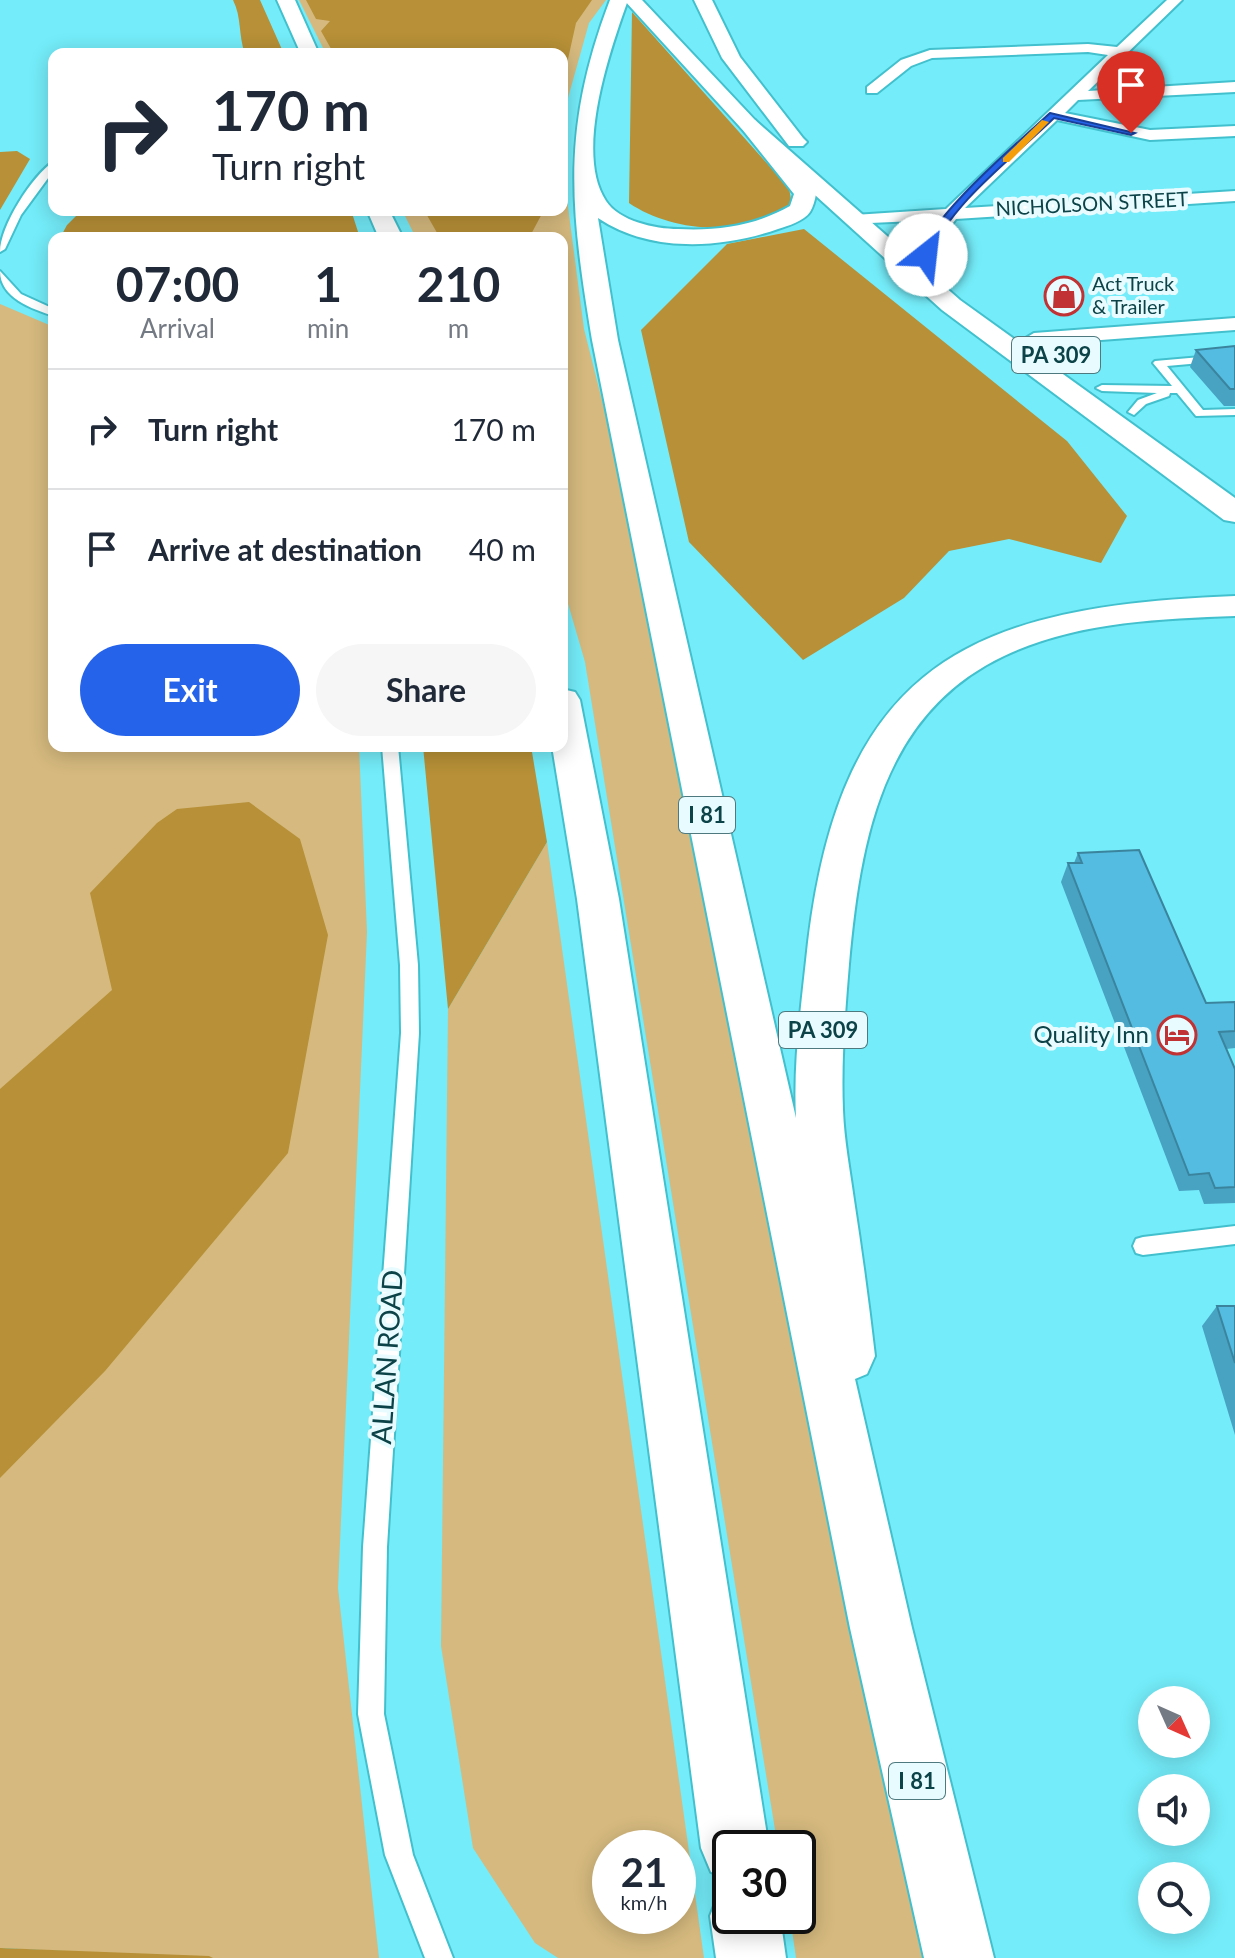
<!DOCTYPE html>
<style>
:root{--surface:#fff;--page:#f6f6f7;--text:#1f2937;--muted:#747a83;--line:#e0e1e3;--accent:#2563eb}
body{margin:0;font-family:Lato,sans-serif;background:var(--page);color:var(--text);height:100vh;display:flex;flex-direction:column;font-size:30px;white-space:nowrap}
*{box-sizing:border-box;margin:0}
p{font-size:26px;color:var(--muted)}
.icon{flex:none;width:44px;height:44px;fill:none;stroke:currentColor;stroke-width:2;stroke-linecap:round;stroke-linejoin:round}
.map{position:relative;flex:1;overflow:hidden}
.details{position:absolute;left:48px;top:232px;width:520px;height:520px;display:flex;flex-direction:column;background:var(--surface);border-radius:16px;box-shadow:0 4px 20px #0003}
.details>*{flex:none}
.guide{position:absolute;left:48px;top:48px;width:520px;height:168px;border-radius:16px;box-shadow:0 4px 20px #0003;background:#fff;color:var(--text);overflow:hidden}
.needle{width:52px;rotate:135deg}
.tools{position:absolute;left:1138px;top:1686px;display:grid;gap:16px}
.tools a{display:grid;place-items:center;width:72px;height:72px;border-radius:50%;background:var(--surface);box-shadow:0 4px 20px #0003;font-size:40px}
.speed{position:absolute;left:592px;top:1830px;display:flex;gap:16px;font-size:40px;font-weight:700;text-align:center}
.speed>*{display:grid;place-content:center;width:104px;height:104px;border-radius:50%;background:var(--surface);box-shadow:0 4px 20px #0003;line-height:1}
.speed small{font-size:20px;font-weight:400}
.speed .limit{border:4px solid #111;border-radius:12px;background:#fff;color:#111}
.pin{position:absolute;display:grid;place-items:center;width:68px;height:68px;color:#fff;margin:-82px -34px;border-radius:50% 50% 50% 0;rotate:-45deg;box-shadow:0 0 8px #0007}
.pin .icon{rotate:45deg}
.me{position:absolute;width:88px;margin:-44px;rotate:29deg;stroke-linejoin:round;filter:drop-shadow(0 0 6px #0008)}
.turn{display:flex;align-items:center;gap:28px;height:168px;padding:0 32px;font-size:36px}
.turn .icon{width:104px;height:104px;stroke-width:2.5}
.turn b{display:block;font-size:56px;line-height:68px}
.eta{display:flex;justify-content:space-evenly;align-items:center;height:136px;text-align:center}
.eta b{font-size:48px;font-weight:700;line-height:56px}
.action{display:flex;gap:16px;margin-top:auto;padding:16px 32px}
.action a{flex:1;height:92px;border-radius:48px;background:var(--accent);color:#fff;font-size:32px;font-weight:700;line-height:92px;text-align:center}
.action a+a{background:var(--page);color:var(--text)}
ul{padding:0;list-style:none}
li{display:flex;align-items:center;gap:24px;height:120px;padding:0 32px;border-top:2px solid var(--line)}
li div{flex:1}
li b{display:block;font-size:30px}
li em{font-style:normal}
.map>svg:first-child{display:block}
.green{fill:#d5b97e;fill-rule:evenodd}
.forest{fill:#b79037}
.lines{fill:none;stroke-linecap:round;stroke-linejoin:round}
.lane-casing{stroke:#42c0cd;stroke-width:4}
.street-casing{stroke:#42c0cd;stroke-width:4}
.primary-casing{stroke:#42c0cd;stroke-width:4}
.highway-casing{stroke:#42c0cd;stroke-width:4}
.lane{fill:#fff;fill-rule:evenodd}
.street{fill:#fff;fill-rule:evenodd}
.primary{fill:#fff;fill-rule:evenodd}
.highway{fill:#fff;fill-rule:evenodd}
.wall{fill:#48a2c2}
.building{fill:#54bce1;stroke:#3b849e;stroke-width:2}
.route{fill:#2563eb;stroke:#184099;stroke-width:2}
.slow{fill:#f59e0b}
.labels{text-anchor:middle;stroke-width:8;stroke-linejoin:round;paint-order:stroke}
.far-street-label{font-size:20px;fill:#0c4348;stroke:#e8fcff}
.far-poi-label{font-size:20px;fill:#0c4348;stroke:#e8fcff;text-anchor:start}
.shield{fill:#e8fcff;stroke:#4e7a7f;stroke-width:2}
.shield-label{font-size:22px;font-weight:bold;fill:#0c4348}
.poi-label{font-size:24px;fill:#0c4348;stroke:#e8fcff;text-anchor:end}
.near-street-label{font-size:28px;fill:#0c4348;stroke:#e8fcff}
</style>
<div class="map">
<svg width="1235" height="1958" viewBox="0 0 1235 1958">
<rect width="100%" height="100%" fill="#74ecf9"/>
<path class="green" d="M 299,0 L 606,0 L 589,23 L 568,98 L 567,199 L 584,329 L 637,539 L 697,856 L 922,1958 L 796,1958 L 790,1916 L 798,1916 L 798,1848 L 778,1848 L 585,662 L 562,583 L 562,238 L 416,238 L 402,210 L 562,210 L 562,54 L 326,54 Z
M 0,304 L 54,327 L 54,746 L 359,746 L 367,932 L 338,1588 L 379,1958 L 213,1958 L 0,1948 Z
M 547,842 L 704,1958 L 558,1958 L 535,1943 L 473,1848 L 441,1646 L 448,1009 ZM 610,1848 L 678,1848 L 678,1916 L 610,1916 Z"/>
<path class="forest" d="M 233,0 L 260,0 L 284,54 L 245,54 C 238,35 242,18 233,0 Z
M 306,0 L 592,0 L 576,23 L 562,86 L 562,54 L 334,54 L 321,31 L 330,21 L 316,19 Z
M 632,12 L 789,188 L 792,205 C 747,238 673,233 629,203 Z
M 17,151 L 30,159 L 0,210 L 0,152 Z
M 82,210 L 351,210 L 360,238 L 60,238 L 67,225 Z
M 424,210 L 544,210 L 529,238 L 440,238 Z
M 804,229 L 1067,441 L 1127,516 L 1101,563 L 1009,539 L 949,551 L 904,598 L 803,660 L 689,542 L 641,330 L 727,244 Z
M 423,746 L 531,746 L 547,842 L 448,1009 Z
M 249,802 L 300,839 L 328,935 L 288,1153 L 105,1371 L 0,1478 L 0,1089 L 112,990 L 90,893 L 157,823 L 177,809 Z
M 0,1948 L 209,1956 L 213,1958 L 0,1958 Z"/>
<g class="lines">
<defs>
<path id="lane" d="M 54,161 L 54,170 L 21,215 L 5,249 L 0,252 C 0,226 32,176 54,161 Z
M 0,271 L 21,294 L 54,309 L 54,316 C 32,309 0,298 0,271 Z
M 1235,354 L 1235,360 L 1167,366 L 1203,410 L 1235,409 L 1235,415 L 1196,416 L 1177,393 L 1170,393 L 1169,396 L 1146,404 L 1134,415 L 1128,412 L 1138,400 L 1157,393 L 1102,391 L 1096,388 L 1102,385 L 1172,386 L 1153,363 L 1155,361 Z
M 382,746 L 398,746 L 418,965 L 419,1033 L 387,1547 L 384,1714 L 413,1855 L 453,1958 L 425,1958 L 385,1855 L 358,1714 L 363,1547 L 401,1033 L 400,965 Z
M 1235,1226 L 1235,1244 L 1143,1255 L 1136,1253 L 1133,1246 L 1136,1239 L 1143,1237 Z"/>
<path id="street" d="M 1167,0 L 1182,0 L 1088,91 L 1235,82 L 1235,92 L 1078,100 L 1065,113 L 1150,130 L 1235,126 L 1235,136 L 1150,140 L 1057,120 L 965,208 L 1235,191 L 1235,201 L 956,219 L 937,244 L 933,259 L 926,261 L 917,255 L 919,243 L 937,220 L 848,224 L 845,220 L 848,216 L 854,215 L 946,209 L 1108,55 L 1088,52 L 932,58 L 911,66 L 877,93 L 867,93 L 867,87 L 901,60 L 930,50 L 1088,44 L 1117,47 Z
M 1235,318 L 1235,330 L 1034,345 L 1024,339 L 1034,333 Z"/>
<path id="primary" d="M 624,0 L 642,0 L 755,120 L 960,300 L 1235,498 L 1235,522 L 1224,520 L 942,310 L 741,128 Z"/>
<path id="highway" d="M 277,0 L 295,0 L 319,54 L 301,54 Z
M 610,0 L 628,0 C 610,50 574,153 606,201 C 619,221 655,229 678,229 C 718,231 754,226 790,206 L 794,194 L 738,124 L 748,118 L 755,120 L 816,194 C 815,200 813,207 810,212 C 804,221 788,226 778,229 C 721,249 650,253 598,218 L 618,340 L 796,1118 C 793,1060 802,1000 808,942 C 842,662 973,606 1235,596 L 1235,616 C 1157,619 1075,622 1004,656 C 881,714 860,843 849,964 C 845,1012 841,1061 843,1110 C 844,1140 850,1170 854,1200 C 862,1252 869,1304 875,1356 L 867,1374 L 855,1379 L 912,1628 L 994,1958 L 924,1958 L 850,1628 L 592,340 C 570,207 561,129 610,0 Z
M 694,0 L 712,0 L 740,57 L 803,138 L 807,142 L 803,146 L 789,146 L 722,58 Z
M 367,210 L 389,210 L 403,238 L 379,238 Z
M 562,689 L 575,692 L 580,700 L 619,899 L 769,1848 L 730,1848 L 730,1880 L 711,1872 L 701,1848 L 577,899 L 552,746 L 562,746 Z
M 730,1887 L 730,1916 L 780,1916 L 786,1958 L 716,1958 L 710,1916 L 720,1891 Z"/>
</defs>
<use href="#lane" class="lane-casing"/>
<use href="#street" class="street-casing"/>
<use href="#primary" class="primary-casing"/>
<use href="#highway" class="highway-casing"/>
<use href="#lane" class="lane"/>
<use href="#street" class="street"/>
<use href="#primary" class="primary"/>
<use href="#highway" class="highway"/>
</g>
<path class="wall" d="M 1235,346 L 1235,406 L 1224,406 L 1190,367 L 1196,350 Z
M 1078,853 L 1206,1003 L 1235,1002 L 1235,1048 L 1226,1049 L 1235,1069 L 1235,1203 L 1204,1204 L 1199,1190 L 1179,1191 L 1061,882 L 1068,863 L 1074,863 Z
M 1217,1306 L 1235,1306 L 1235,1435 L 1202,1326 Z"/>
<path class="building" d="M 1235,346 L 1235,389 L 1230,389 L 1196,350 Z
M 1139,850 L 1206,1003 L 1235,1002 L 1235,1031 L 1219,1032 L 1235,1069 L 1235,1187 L 1215,1188 L 1209,1173 L 1189,1175 L 1068,863 L 1082,863 L 1078,853 Z
M 1217,1306 L 1235,1306 L 1235,1363 Z"/>
<path class="route" d="M 1050,113 L 1135,133 L 1131,135 L 1054,118 C 1015,156 947,206 930,257 L 923,257 C 918,227 1024,137 1050,113 Z"/>
<path class="slow" d="M 1042,120 L 1049,122 L 1009,162 L 1003,162 L 1003,158 Z"/>
<defs>
<symbol id="shop-ring" viewBox="-11 -11 22 22"><circle r="9.5" fill="#e8fcff" stroke="#c13234" stroke-width="1.5"/><path d="M-5-2.5h2.3a2.7 3.5 0 0 1 5.4 0H5L5.5 6h-11ZM-1.5-2.5h3a1.5 2.3 0 0 0-3 0Z" fill="#c13234"/></symbol>
<symbol id="hotel-ring" viewBox="-11 -11 22 22"><circle r="9.5" fill="#e8fcff" stroke="#c13234" stroke-width="1.5"/><path d="M-6-4.5h1.5V1H6V5H4.5V3h-9V5H-6ZM-4 0a1.8 1.8 0 1 1 3.6 0ZM.5 0V-2.5h3Q6-2.5 6 0Z" fill="#c13234"/></symbol>
</defs>
<g fill-rule="evenodd">
<use href="#shop-ring" x="1042" y="274" width="44" height="44"/>
<use href="#hotel-ring" x="1155" y="1013" width="44" height="44"/>
</g>
<g class="labels">
<g class="far-street-label">
<text transform="translate(1092 204) rotate(-3)" y="7">NICHOLSON STREET</text>
</g>
<g class="far-poi-label">
<text x="1092" y="291">Act Truck<tspan x="1092" dy="23">&amp; Trailer</tspan></text>
</g>
<g class="shield">
<rect x="1012" y="337" width="88" height="36" rx="6"/>
<rect x="679" y="797" width="56" height="36" rx="6"/>
<rect x="779" y="1012" width="88" height="36" rx="6"/>
<rect x="889" y="1763" width="56" height="36" rx="6"/>
</g>
<g class="shield-label">
<text x="1056" y="363">PA 309</text>
<text x="707" y="823">I 81</text>
<text x="823" y="1038">PA 309</text>
<text x="917" y="1789">I 81</text>
</g>
<g class="poi-label">
<text x="1149" y="1043">Quality Inn</text>
</g>
<g class="near-street-label">
<text transform="translate(387 1357) rotate(-86)" y="10">ALLAN ROAD</text>
</g>
</g>
</svg>
<div class="tools">
<a><svg class="needle" viewBox="-14 -14 28 28"><path d="M0-13l5 13h-10z" fill="#e53935"/><path d="M0 13l5-13h-10z" fill="#747a83"/></svg></a>
<a><svg class="icon" aria-label="sound" viewBox="0 0 24 24"><path d="M4 9h4l5-4v14l-5-4H4zM17 9q2 3 0 6"/></svg></a>
<a><svg class="icon" aria-label="search" viewBox="0 0 24 24"><circle cx="10" cy="10" r="6"/><path d="M15 15l6 6"/></svg></a>
</div>
<div class="speed"><div>21<small>km/h</small></div><div class="limit">30</div></div>
<div class="pin" style="left:1131px;top:133px;background:#d93025"><svg class="icon" aria-label="arrive" viewBox="0 0 24 24"><path d="M6 21V4h12l-3 4 3 4H6"/></svg></div>
<svg class="me" style="left:926px;top:255px" viewBox="-20 -20 40 40"><circle r="19" fill="#fff"/><path d="M0-13L10 11 0 6-10 11z" fill="#2563eb"/></svg>
<div class="guide">
<div class="turn"><svg class="icon" aria-label="right" viewBox="0 0 24 24"><path d="M7 20v-9h11M14 6l5 5-5 5"/></svg><div><b>170 m</b>Turn right</div></div>
</div>
<section class="details">
<div class="eta">
<div><b>07:00</b><p>Arrival</p></div>
<div><b>1</b><p>min</p></div>
<div><b>210</b><p>m</p></div>
</div>
<ul>
<li><svg class="icon" aria-label="right" viewBox="0 0 24 24"><path d="M7 20v-9h11M14 6l5 5-5 5"/></svg><div><b>Turn right</b></div><em>170 m</em></li>
<li><svg class="icon" aria-label="arrive" viewBox="0 0 24 24"><path d="M6 21V4h12l-3 4 3 4H6"/></svg><div><b>Arrive at destination</b></div><em>40 m</em></li>
</ul>
<div class="action"><a>Exit</a><a>Share</a></div>
</section>
</div>
